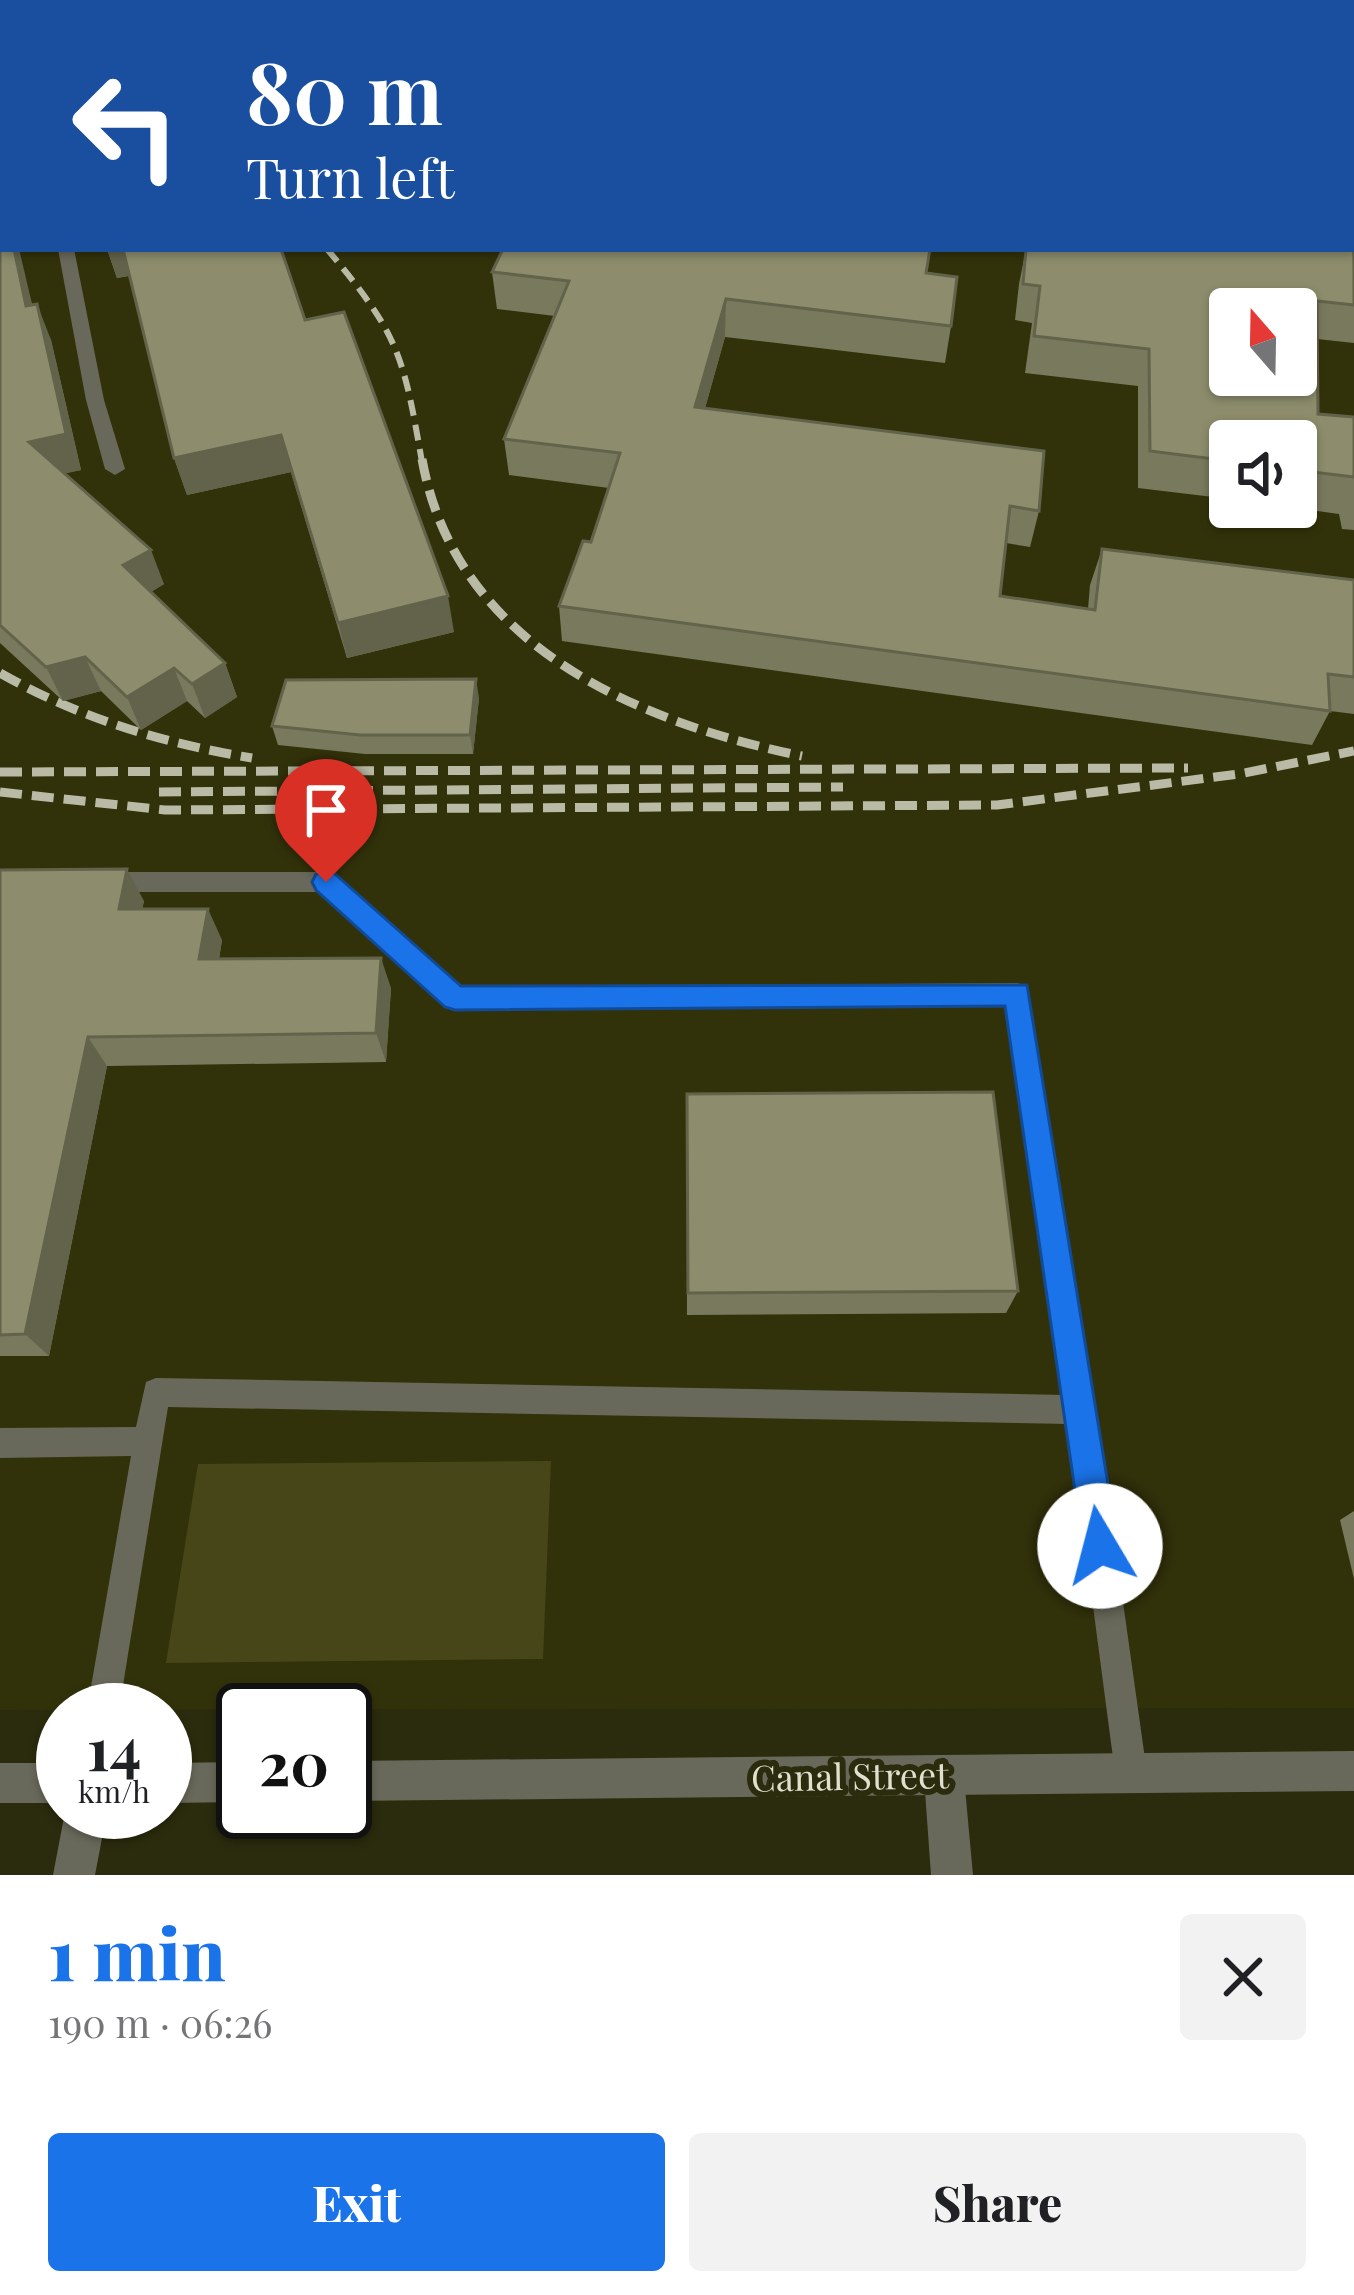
<!DOCTYPE html>
<meta charset="utf-8">
<style>
:root{--surface:#fff;--page:#f2f2f2;--text:#202124;--muted:#757577;--accent:#1a73e8}
body{margin:0;font-family:"Playfair Display",serif;background:var(--page);color:var(--text);height:100vh;display:flex;flex-direction:column;font-size:45px;white-space:nowrap}
*{box-sizing:border-box;margin:0}
p{font-size:39px;color:var(--muted)}
.icon{flex:none;width:66px;height:66px;fill:none;stroke:currentColor;stroke-width:2;stroke-linecap:round;stroke-linejoin:round}
.map{position:relative;height:1875px;overflow:hidden}
.side{display:flex;flex-direction:column;background:var(--surface);flex:1}
.side>*{flex:none}
.guide{position:absolute;left:0px;top:0px;width:1356px;height:252px;box-shadow:0 3px 9px #0004;background:#1a4fa0;color:#fff;overflow:hidden}
.needle{width:78px;rotate:340deg}
.controls{position:absolute;left:1209px;top:288px;display:grid;gap:24px}
.controls a{display:grid;place-items:center;width:108px;height:108px;border-radius:12px;background:var(--surface);box-shadow:0 3px 9px #0004;font-size:60px}
.speed{position:absolute;left:36px;top:1683px;display:flex;gap:24px;font-size:60px;font-weight:700;text-align:center}
.speed>*{display:grid;place-content:center;width:156px;height:156px;border-radius:50%;background:var(--surface);box-shadow:0 3px 9px #0004;line-height:1}
.speed small{font-size:30px;font-weight:400}
.speed .limit{border:6px solid #111;border-radius:18px;background:#fff;color:#111}
.pin{position:absolute;display:grid;place-items:center;width:102px;height:102px;color:#fff;margin:-123px -51px;border-radius:50% 50% 50% 0;rotate:-45deg;box-shadow:0 0 12px #0007}
.pin .icon{rotate:45deg}
.me{position:absolute;width:132px;margin:-66px;rotate:352deg;stroke-linejoin:round;filter:drop-shadow(0 0 9px #0008)}
.turn{display:flex;align-items:center;gap:42px;height:252px;padding:0 48px;font-size:54px}
.turn .icon{width:156px;height:156px;stroke-width:2.5}
.turn b{display:block;font-size:84px;line-height:102px}
.round{display:grid;place-items:center;flex:none;width:126px;height:126px;border-radius:12px;background:var(--page)}
.head{display:flex;align-items:center;justify-content:space-between;height:204px;padding:0 48px}
h1{font-size:72px;font-weight:800;line-height:90px;color:var(--accent)}
.primary-button{display:flex;gap:24px;margin-top:auto;padding:24px 48px}
.primary-button a{flex:1;height:138px;border-radius:12px;background:var(--accent);color:#fff;font-size:48px;font-weight:800;line-height:138px;text-align:center}
.primary-button a+a{background:var(--page);color:var(--text)}
.map>svg:first-child{display:block}
.built{fill:#32320a;fill-rule:evenodd}
.green{fill:#474618}
.lines{fill:none;stroke-linecap:round;stroke-linejoin:round}
.service{fill:#69695b;fill-rule:evenodd}
.minor{fill:#69695b;fill-rule:evenodd}
.tertiary{fill:#69695b;fill-rule:evenodd}
.rail-far1{stroke:#babba6;stroke-width:6;stroke-dasharray:16 9;stroke-linecap:butt}
.rail{stroke:#babba6;stroke-width:9;stroke-dasharray:22 10;stroke-linecap:butt}
.wall{fill:#79795e}
.shaded-wall{fill:#63634c}
.building{fill:#8d8d6d;stroke:#63634c;stroke-width:3;fill-rule:evenodd}
.route{fill:#1a73e8;stroke:#114b97;stroke-width:3}
.labels{text-anchor:middle;stroke-width:12;stroke-linejoin:round;paint-order:stroke}
.near-street-label{font-size:36px;fill:#dfe0ce;stroke:#2b2b0d}
</style>
<div class="map">
<svg width="1354" height="1875" viewBox="0 0 1354 1875">
<rect width="100%" height="100%" fill="#2b2b0d"/>
<path class="built" d="M 0,0 L 1354,0 L 1354,1708 L 0,1710 ZM 3,3 L 1353,3 L 1353,249 L 3,249 ZM 1230,309 L 1296,309 L 1296,375 L 1230,375 ZM 1230,441 L 1296,441 L 1296,507 L 1230,507 Z"/>
<path class="green" d="M 551,1461 L 543,1659 L 166,1663 L 198,1464 Z"/>
<g class="lines">
<path class="service" d="M 503,0 L 517,0 L 517,3 L 503,3 Z
M 843,0 L 857,0 L 857,3 L 843,3 Z
M 927,0 L 941,0 L 942,3 L 928,3 Z
M 58,249 L 74,249 L 104,400 L 125,469 L 115,475 L 105,469 L 86,400 Z
M 106,872 L 326,872 L 334,875 L 460,987 L 1018,983 L 1027,987 L 1096,1410 L 1147,1773 L 1142,1784 L 1131,1789 L 1120,1784 L 1115,1773 L 1069,1424 L 168,1407 L 119,1710 L 87,1710 L 131,1456 L 0,1458 L 0,1428 L 136,1427 L 146,1382 L 156,1378 L 1065,1395 L 1007,1005 L 455,1009 L 446,1005 L 321,892 L 106,892 L 98,889 L 94,882 L 98,875 Z"/>
<path class="minor" d="M 3,206 L 3,218 L 0,219 L 0,207 Z
M 944,1757 L 958,1763 L 964,1777 L 973,1875 L 931,1875 L 924,1777 L 930,1763 Z
M 65,1812 L 107,1812 L 95,1875 L 53,1875 Z"/>
<path class="tertiary" d="M 1354,1751 L 1354,1791 L 345,1801 L 345,1761 Z
M 243,1762 L 243,1802 L 165,1803 L 165,1763 Z
M 0,1763 L 63,1763 L 63,1803 L 0,1803 Z"/>
<path class="rail-far1" d="M 327,249 C 399,335 403,353 422,462"/>
<path class="rail" d="M 422,459 C 455,645 636,722 802,756
M 0,673 C 79,718 162,743 252,758
M 0,772 L 1188,768
M 0,792 L 165,810 L 997,805 L 1239,774 L 1354,751
M 159,792 L 843,787"/>
</g>
<path class="wall" d="M 1354,5 L 1354,343 L 1317,339 L 1318,414 L 1354,417 L 1354,530 L 1342,529 L 1339,514 L 1288,507 L 1296,507 L 1296,441 L 1230,441 L 1230,499 L 1138,488 L 1138,386 L 1025,373 L 1032,323 L 1015,320 L 1019,284 L 1026,249 L 1353,249 Z
M 0,218 L 32,304 L 51,340 L 81,470 L 65,473 L 164,584 L 151,592 L 225,663 L 237,697 L 205,718 L 187,701 L 141,730 L 101,691 L 63,701 L 0,643 Z
M 107,249 L 281,249 L 305,320 L 454,632 L 347,658 L 291,472 L 187,495 L 174,458 L 129,276 L 117,278 Z
M 492,272 L 926,273 L 951,326 L 945,363 L 725,337 L 705,408 L 1039,511 L 1030,547 L 1006,543 L 1000,596 L 1088,609 L 1090,585 L 1102,549 L 1354,580 L 1354,714 L 1330,711 L 1312,745 L 562,641 L 559,606 L 591,542 L 609,488 L 509,475 L 504,439 L 555,316 L 497,309 Z
M 479,698 L 473,754 L 365,754 L 278,745 L 272,726 Z
M 0,870 L 144,901 L 142,909 L 222,940 L 219,959 L 391,988 L 386,1062 L 107,1066 L 49,1356 L 0,1356 Z
M 687,1094 L 1018,1291 L 1006,1313 L 687,1315 Z
M 1354,1511 L 1354,1579 L 1340,1520 Z"/>
<path class="shaded-wall" d="M 0,146 L 3,146 L 3,185 L 0,186 Z
M 14,249 L 19,249 L 20,253 L 41,342 L 26,306 Z
M 107,249 L 124,249 L 132,275 L 117,278 Z
M 726,299 L 725,337 L 695,444 L 695,407 Z
M 37,304 L 51,340 L 81,470 L 45,478 L 29,442 Z
M 281,435 L 291,472 L 187,495 L 174,458 Z
M 151,550 L 164,584 L 137,600 L 123,565 Z
M 448,596 L 454,632 L 347,658 L 338,623 Z
M 85,657 L 101,691 L 63,701 L 46,667 Z
M 225,663 L 237,697 L 205,718 L 192,684 Z
M 174,668 L 187,701 L 141,730 L 127,697 Z
M 476,679 L 479,698 L 473,754 L 470,735 Z
M 127,869 L 144,901 L 136,940 L 119,909 Z
M 208,909 L 222,940 L 214,990 L 199,959 Z
M 381,958 L 391,988 L 386,1062 L 376,1033 Z
M 88,1037 L 107,1066 L 49,1356 L 25,1334 Z"/>
<path class="building" d="M 0,0 L 49,0 L 50,3 L 3,3 L 3,146 L 0,146 Z
M 151,0 L 218,0 L 219,3 L 132,3 Z
M 278,0 L 437,0 L 438,3 L 278,3 Z
M 513,0 L 613,0 L 613,3 L 512,3 Z
M 699,0 L 791,0 L 792,3 L 699,3 Z
M 1015,0 L 1188,0 L 1189,3 L 1016,3 Z
M 1353,5 L 1354,305 L 1317,301 L 1318,414 L 1354,417 L 1354,477 L 1296,470 L 1296,441 L 1230,441 L 1230,461 L 1150,451 L 1149,349 L 1034,336 L 1040,286 L 1023,284 L 1026,249 L 1353,249 ZM 1230,309 L 1296,309 L 1296,375 L 1230,375 Z
M 3,217 L 3,249 L 14,249 L 26,306 L 37,304 L 66,434 L 29,442 L 151,550 L 123,565 L 225,663 L 192,684 L 174,668 L 127,697 L 85,657 L 46,667 L 0,625 L 0,218 Z
M 123,249 L 281,249 L 305,320 L 344,312 L 448,596 L 338,623 L 281,435 L 174,458 Z
M 503,249 L 930,249 L 926,273 L 957,277 L 951,326 L 726,299 L 695,407 L 1044,451 L 1039,511 L 1010,506 L 1000,596 L 1095,610 L 1102,549 L 1354,580 L 1354,677 L 1328,674 L 1330,711 L 559,606 L 583,541 L 591,542 L 620,453 L 504,439 L 569,281 L 492,272 Z
M 476,679 L 470,735 L 360,735 L 272,726 L 286,680 Z
M 127,869 L 119,909 L 208,909 L 199,959 L 381,958 L 376,1033 L 88,1037 L 25,1334 L 0,1335 L 0,870 Z
M 993,1092 L 1018,1291 L 688,1293 L 687,1094 Z"/>
<path class="route" d="M 326,871 L 335,874 L 461,986 L 1027,985 L 1118,1546 L 1113,1558 L 1100,1563 L 1088,1558 L 1083,1546 L 1005,1006 L 455,1010 L 445,1007 L 316,890 L 312,882 L 316,874 Z"/>
<g class="labels">
<g class="near-street-label">
<text transform="translate(850 1777) rotate(-1)" y="13">Canal Street</text>
</g>
</g>
</svg>
<div class="controls">
<a><svg class="needle" viewBox="-14 -14 28 28"><path d="M0-13l5 13h-10z" fill="#e53935"/><path d="M0 13l5-13h-10z" fill="#757577"/></svg></a>
<a><svg class="icon" aria-label="sound" viewBox="0 0 24 24"><path d="M4 9h4l5-4v14l-5-4H4zM17 9q2 3 0 6"/></svg></a>
</div>
<div class="speed"><div>14<small>km/h</small></div><div class="limit">20</div></div>
<div class="pin" style="left:326px;top:882px;background:#d93025"><svg class="icon" aria-label="arrive" viewBox="0 0 24 24"><path d="M6 21V4h12l-3 4 3 4H6"/></svg></div>
<svg class="me" style="left:1100px;top:1546px" viewBox="-20 -20 40 40"><circle r="19" fill="#fff"/><path d="M0-13L10 11 0 6-10 11z" fill="#1a73e8"/></svg>
<div class="guide">
<div class="turn"><svg class="icon" aria-label="left" viewBox="0 0 24 24"><path d="M17 20v-9H6M10 6l-5 5 5 5"/></svg><div><b>80 m</b>Turn left</div></div>
</div>
</div>
<section class="side">
<div class="head"><div><h1>1 min</h1><p>190 m · 06:26</p></div><a class="round"><svg class="icon" aria-label="close" viewBox="0 0 24 24"><path d="M6 6l12 12M18 6L6 18"/></svg></a></div>
<div class="primary-button"><a>Exit</a><a>Share</a></div>
</section>
